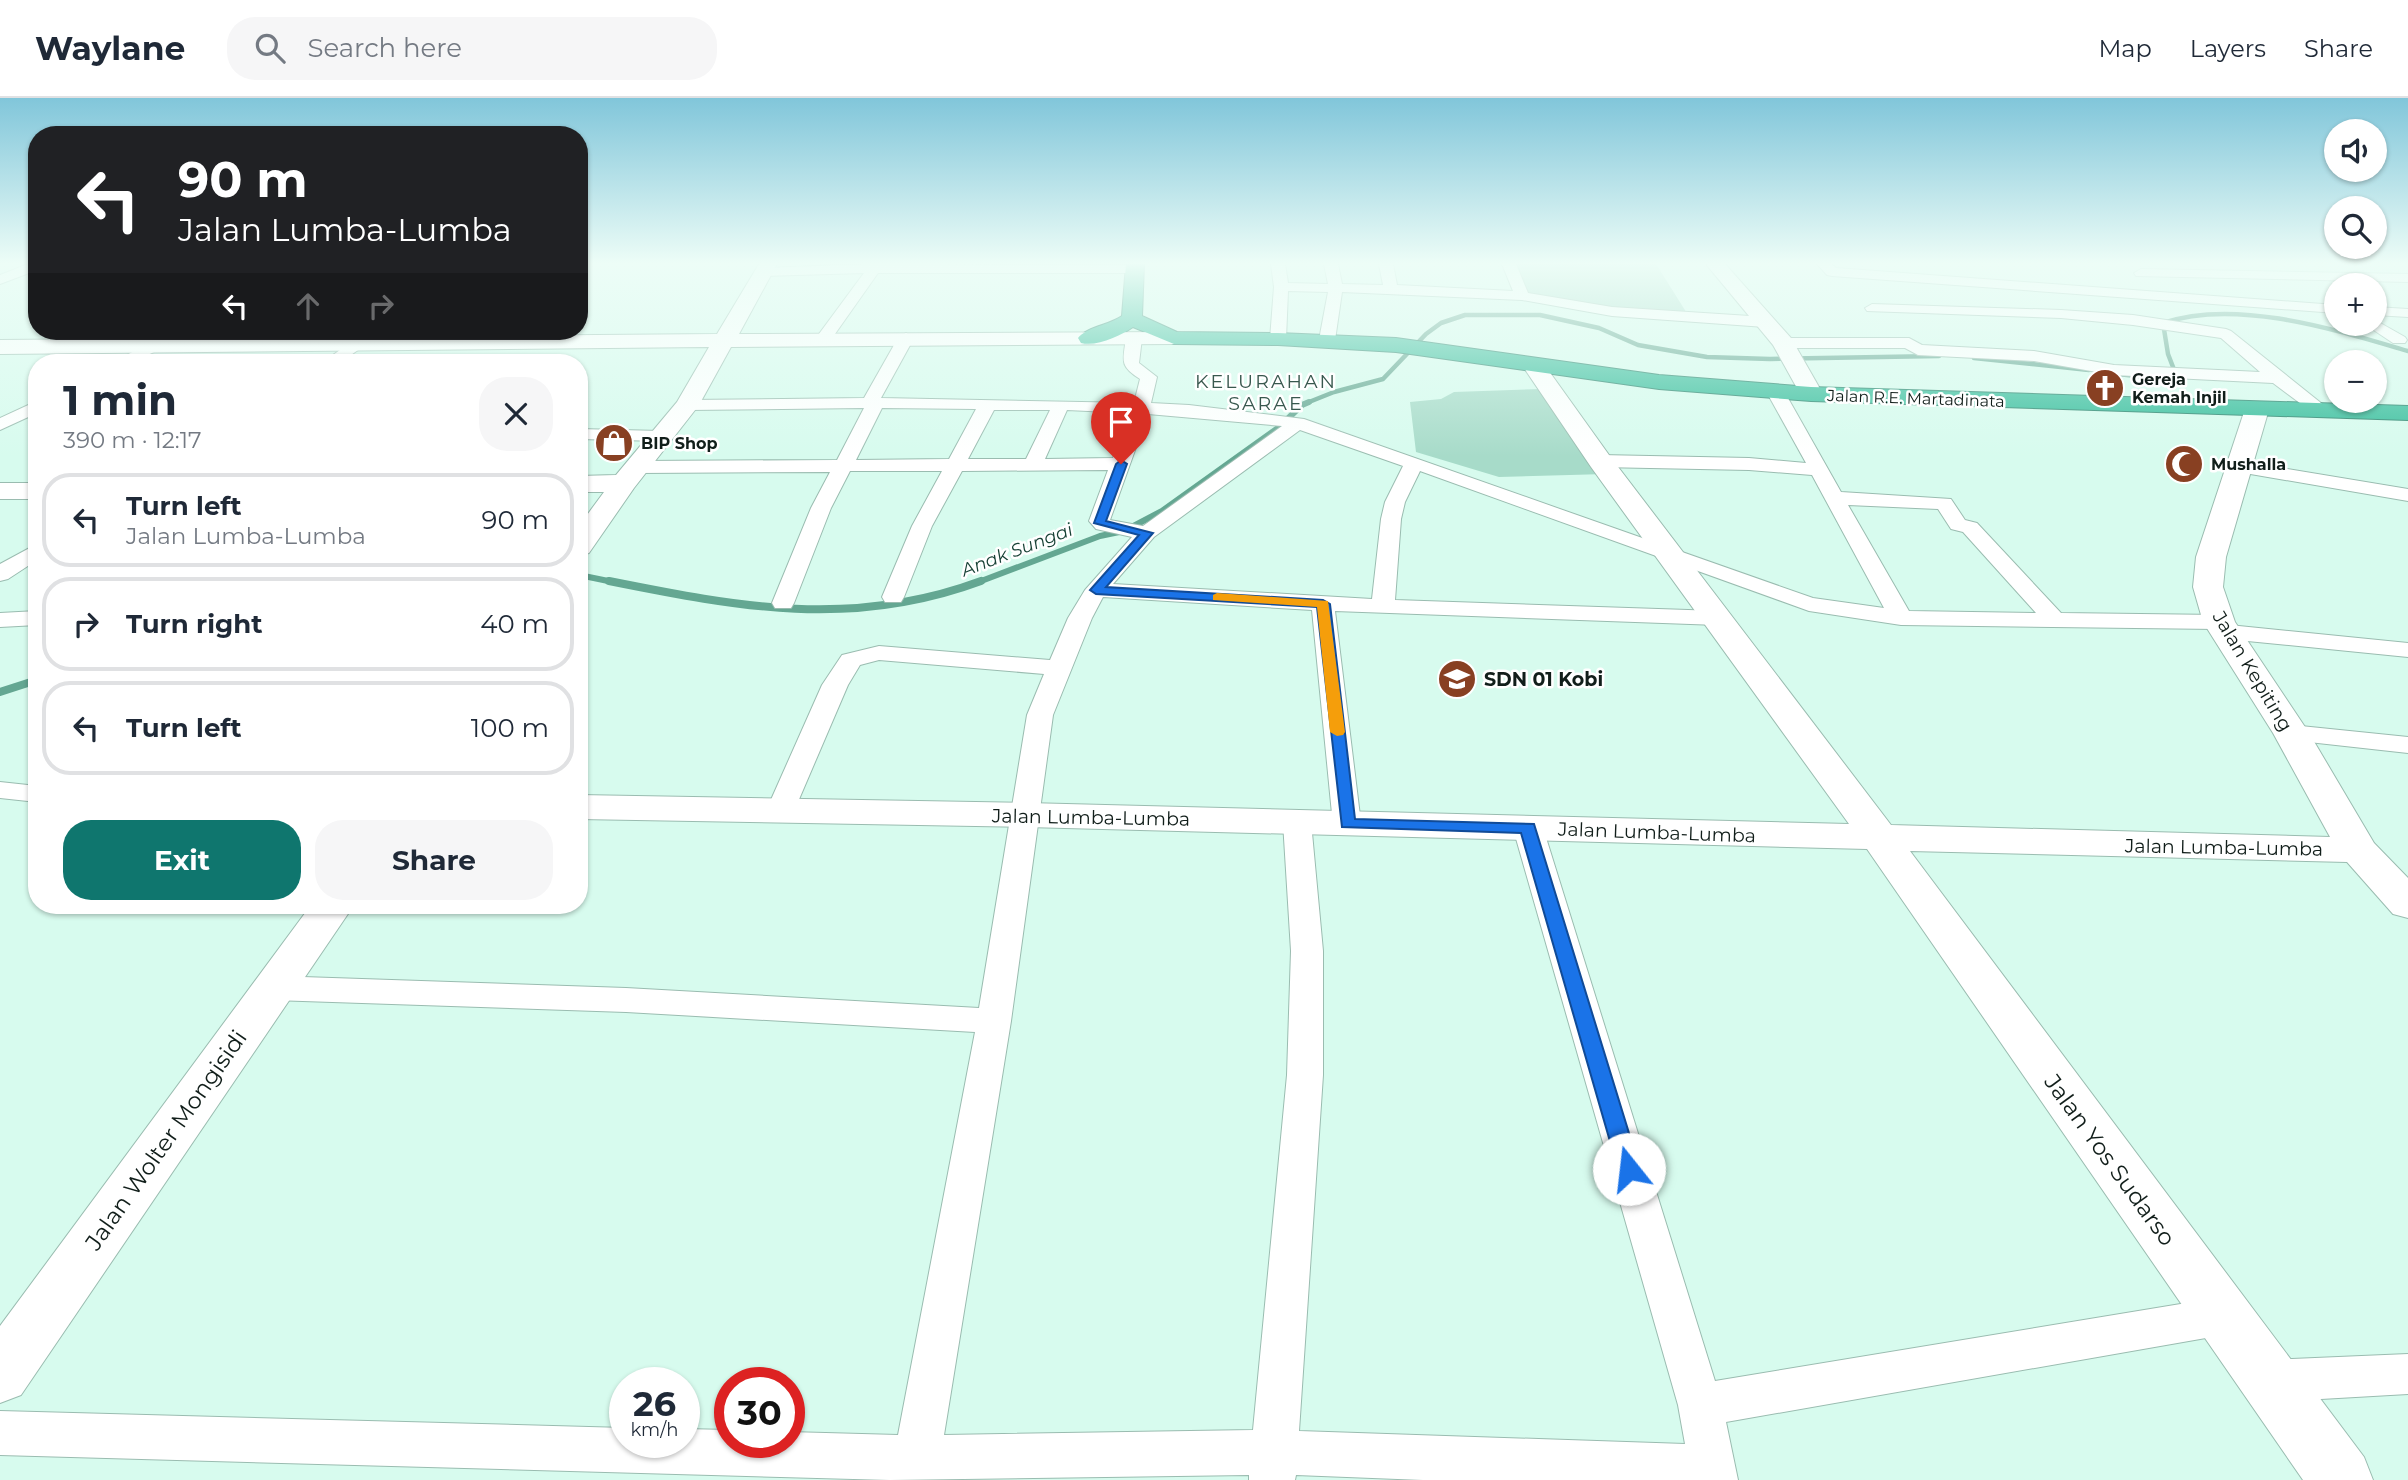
<!DOCTYPE html>
<meta charset="utf-8">
<style>
:root{--surface:#fff;--page:#f6f6f7;--text:#1f2937;--muted:#747a83;--line:#e0e1e3;--accent:#0f766e}
body{margin:0;font-family:Montserrat,sans-serif;background:var(--page);color:var(--text);height:100vh;display:flex;flex-direction:column;font-size:26px;white-space:nowrap}
*{box-sizing:border-box;margin:0}
p{font-size:23px;color:var(--muted)}
.icon{flex:none;width:38px;height:38px;fill:none;stroke:currentColor;stroke-width:2;stroke-linecap:round;stroke-linejoin:round}
.map{position:relative;flex:1;overflow:hidden}
.sheet{position:absolute;left:28px;top:256px;width:560px;height:560px;display:flex;flex-direction:column;background:var(--surface);border-radius:28px;box-shadow:0 2px 5px #0004}
.sheet>*{flex:none}
.hud{position:absolute;left:28px;top:28px;width:560px;height:214px;border-radius:28px;box-shadow:0 2px 5px #0004;background:#202124;color:#fff;overflow:hidden}
.fabs{position:absolute;left:2324px;top:21px;display:grid;gap:14px}
.fabs a{display:grid;place-items:center;width:63px;height:63px;border-radius:50%;background:var(--surface);box-shadow:0 2px 5px #0004;font-size:35px}
.speed{position:absolute;left:609px;top:1269px;display:flex;gap:14px;font-size:35px;font-weight:700;text-align:center}
.speed>*{display:grid;place-content:center;width:91px;height:91px;border-radius:50%;background:var(--surface);box-shadow:0 2px 5px #0004;line-height:1}
.speed small{font-size:18px;font-weight:400}
.speed .limit{border:10px solid #d22;background:#fff;color:#111}
.pin{position:absolute;display:grid;place-items:center;width:60px;height:60px;color:#fff;margin:-72px -30px;border-radius:50% 50% 50% 0;rotate:-45deg;box-shadow:0 0 7px #0007}
.pin .icon{rotate:45deg}
.me{position:absolute;width:77px;margin:-38px;rotate:344deg;stroke-linejoin:round;filter:drop-shadow(0 0 5px #0008)}
.turn{display:flex;align-items:center;gap:24px;height:147px;padding:0 35px;font-size:32px}
.turn .icon{width:91px;height:91px;stroke-width:2.5}
.turn b{display:block;font-size:49px;line-height:60px}
.lanes{display:flex;align-items:center;height:66px;padding:0 35px;background:#0003;justify-content:center;gap:35px;direction:ltr}
.lanes .off{opacity:.35}
.round{display:grid;place-items:center;flex:none;width:74px;height:74px;border-radius:28px;background:var(--page)}
.headline{display:flex;align-items:center;justify-content:space-between;height:119px;padding:0 35px}
h1{font-size:42px;font-weight:700;line-height:52px}
.button{display:flex;gap:14px;margin-top:auto;padding:14px 35px}
.button a{flex:1;height:80px;border-radius:28px;background:var(--accent);color:#fff;font-size:28px;font-weight:700;line-height:80px;text-align:center}
.button a+a{background:var(--page);color:var(--text)}
ul{padding:0;list-style:none}
li{display:flex;align-items:center;gap:21px;height:94px;margin:0 14px 10px;padding:0 21px;border:4px solid var(--line);border-radius:28px}
li div{flex:1}
li b{display:block;font-size:26px}
li em{font-style:normal}
header{display:flex;align-items:center;gap:42px;box-sizing:border-box;height:98px;padding:0 35px;background:var(--surface);border-bottom:2px solid var(--line)}
header strong{font-size:33px}
nav{display:flex;gap:38px;margin-inline-start:auto;font-size:24px}
.search{width:490px;height:63px;background:var(--page);display:flex;align-items:center;gap:18px;box-sizing:border-box;padding:0 24px;border-radius:28px;color:var(--muted);font-size:26px}
.map>svg:first-child{display:block}
.green{fill:#a7dbc9}
.lines{fill:none;stroke-linecap:round;stroke-linejoin:round}
.stream-far2{stroke:#64a792;stroke-width:4.5}
.stream-far1{stroke:#64a792;stroke-width:6}
.stream{stroke:#64a792;stroke-width:8}
.street-casing{stroke:#9abcb0;stroke-width:2}
.secondary-casing{stroke:#9abcb0;stroke-width:2}
.highway-casing{stroke:#2b866f;stroke-width:2}
.street{fill:#fff;fill-rule:evenodd}
.secondary{fill:#fff;fill-rule:evenodd}
.highway{fill:#39be9d;fill-rule:evenodd}
.route{fill:#1a73e8;stroke:#114b97;stroke-width:2}
.slow{fill:#f59e0b}
.labels{text-anchor:middle;stroke-width:5;stroke-linejoin:round;paint-order:stroke}
.far-poi-label{font-size:16px;font-weight:bold;fill:#111e1a;stroke:#fff;text-anchor:start}
.far-street-label{font-size:16px;fill:#111e1a;stroke:#fff}
.far-water-label{font-size:18px;font-style:italic;fill:#174135;stroke:#fff}
.far-quarter-label{font-size:19px;letter-spacing:2px;fill:#38584e;stroke:#fff}
.street-label{font-size:19px;fill:#111e1a;stroke:#fff}
.poi-label{font-size:19px;font-weight:bold;fill:#111e1a;stroke:#fff;text-anchor:start}
.near-street-label{font-size:23px;fill:#111e1a;stroke:#fff}
</style>
<header>
<strong>Waylane</strong>
<div class="search"><svg class="icon" aria-label="search" viewBox="0 0 24 24"><circle cx="10" cy="10" r="6"/><path d="M15 15l6 6"/></svg>Search here</div>
<nav><a>Map</a><a>Layers</a><a>Share</a></nav>
</header>
<div class="map">
<svg width="2408" height="1382" viewBox="0 0 2408 1382">
<rect width="100%" height="100%" fill="#d7fbee"/>
<path class="green" d="M 1514,166 L 1656,166 L 1688,217 L 1597,211 L 1528,196 Z
M 1541,291 L 1606,376 L 1499,379 L 1416,354 L 1410,304 L 1441,301 L 1454,294 Z"/>
<g class="lines">
<path class="stream-far2" d="M 1974,260 L 2089,272
M 2117,276 L 2178,282 L 2168,256 L 2163,225 C 2236,200 2336,232 2408,253
M 1304,306 L 1334,294 L 1383,281 L 1426,236 L 1441,225 L 1465,217 L 1540,217 L 1599,230 L 1638,247 L 1707,259 L 1770,261 L 1939,258"/>
<path class="stream-far1" d="M 579,477 L 618,485
M 976,485 L 1100,438 L 1124,433 L 1162,413 L 1278,330 L 1302,307 L 1309,304"/>
<path class="stream" d="M 609,483 C 739,509 852,531 981,483
M 0,594 L 37,582"/>
<defs>
<path id="street" d="M 28,166 L 37,166 L 37,172 L 0,186 L 0,177 Z
M 871,166 L 1134,167 L 1141,171 L 1134,175 L 878,175 L 830,243 L 824,245 L 816,240 L 864,175 L 763,178 L 756,174 L 763,170 Z
M 1271,166 L 1285,166 L 1288,185 L 1328,186 L 1324,166 L 1338,166 L 1342,186 L 1383,187 L 1379,166 L 1393,166 L 1397,187 L 1513,193 L 1502,166 L 1516,166 L 1528,195 L 1612,209 L 1765,219 L 1773,224 L 1765,229 L 1612,218 L 1522,202 L 1342,194 L 1335,242 L 1327,247 L 1319,242 L 1328,194 L 1288,193 L 1286,241 L 1278,246 L 1270,241 L 1274,189 Z
M 1817,166 L 1832,166 L 1836,170 L 2336,207 L 2336,215 L 1832,178 L 1827,177 Z
M 2141,171 L 2408,176 L 2408,184 L 2136,178 L 2134,175 Z
M 1872,206 L 2061,212 L 2133,217 L 2226,231 L 2231,233 L 2331,313 L 2328,317 L 2316,317 L 2273,285 L 2114,277 L 2034,263 L 1918,257 L 1905,250 L 1783,250 L 1775,245 L 1783,240 L 1909,240 L 1922,247 L 2034,253 L 2114,267 L 2260,274 L 2221,240 L 2133,227 L 2061,220 L 1867,213 L 1865,210 Z
M 2375,209 L 2408,211 L 2408,219 L 2375,217 Z
M 2375,222 L 2405,239 L 2407,242 L 2405,245 L 2393,245 L 2369,229 L 2367,226 L 2375,226 Z
M 106,233 L 126,233 L 91,252 L 85,254 L 77,249 Z
M 367,233 L 385,233 L 341,264 L 323,264 Z
M 906,235 L 914,240 L 881,300 L 1134,305 L 1140,281 C 1119,268 1123,263 1126,240 L 1134,235 L 1142,240 L 1139,265 L 1157,279 L 1151,305 L 1189,307 L 1304,321 L 1813,500 L 1884,510 L 1812,377 L 1749,372 L 1600,369 L 1591,363 L 1600,357 L 1749,360 L 1806,365 L 1766,293 L 1775,288 L 1784,293 L 1841,394 L 1951,401 L 1965,422 L 1977,425 L 2061,515 L 2219,517 L 2227,519 L 2231,524 L 2229,527 L 2408,545 L 2408,559 L 2227,541 L 2219,539 L 2215,534 L 2217,531 L 1901,527 L 1809,513 L 1420,373 L 1405,404 L 1401,421 L 1395,502 L 1718,513 L 1726,515 L 1730,520 L 1726,525 L 1718,527 L 1335,513 L 1361,726 L 1357,732 L 1347,735 L 1337,732 L 1333,726 L 1312,512 L 1103,499 L 1092,520 L 1053,617 L 1011,923 L 944,1337 L 1253,1332 L 1287,977 L 1291,853 L 1283,724 L 1287,718 L 1297,715 L 1307,718 L 1311,724 L 1323,853 L 1323,977 L 1299,1333 L 1685,1346 L 1678,1307 L 1513,730 L 1518,724 L 1528,721 L 1538,724 L 1543,730 L 1715,1283 L 2223,1199 L 2238,1205 L 2244,1218 L 2238,1231 L 2223,1237 L 1726,1324 L 1738,1382 L 1423,1382 L 1296,1377 L 1295,1382 L 1249,1382 L 1249,1377 L 890,1382 L 0,1357 L 0,1313 L 625,1330 L 625,1344 L 684,1344 L 684,1331 L 730,1332 L 730,1344 L 789,1344 L 789,1334 L 898,1337 L 975,934 L 626,914 L 273,902 L 261,898 L 256,890 L 261,882 L 273,878 L 626,890 L 979,910 L 1027,617 L 1044,576 L 879,562 L 860,567 L 848,587 L 794,713 L 790,719 L 780,722 L 770,719 L 766,713 L 822,587 L 842,557 L 879,548 L 1050,562 L 1068,520 L 1085,492 L 1132,439 L 1096,431 L 1089,423 L 1108,372 L 962,373 L 932,428 L 904,499 L 901,504 L 885,504 L 882,499 L 912,428 L 942,373 L 850,373 L 831,410 L 794,505 L 791,510 L 775,510 L 772,505 L 811,410 L 830,374 L 637,375 L 627,369 L 637,363 L 837,362 L 864,310 L 687,312 L 678,307 L 687,302 L 864,300 L 898,240 ZM 882,310 L 976,311 L 949,361 L 856,362 ZM 994,312 L 1050,312 L 1026,361 L 968,361 ZM 1067,312 L 1130,315 L 1113,360 L 1045,361 ZM 1148,316 L 1282,328 L 1143,428 L 1110,422 ZM 1300,332 L 1403,368 L 1385,404 L 1381,421 L 1372,501 L 1113,486 L 1154,439 ZM 1848,407 L 1938,411 L 1951,431 L 1963,434 L 2036,515 L 1909,513 Z
M 150,245 L 156,247 L 158,250 L 156,253 L 133,264 L 113,264 Z
M 37,303 L 37,315 L 0,332 L 0,320 Z
M 579,331 L 661,333 L 670,338 L 661,343 L 579,341 Z
M 2240,363 L 2408,391 L 2408,403 L 2233,373 L 2230,369 Z
M 37,446 L 37,462 L 8,481 L 0,483 L 0,466 Z
M 37,513 L 37,527 L 0,529 L 0,515 Z
M 2291,627 L 2408,639 L 2408,655 L 2282,641 L 2278,635 L 2282,629 Z
M 0,684 L 37,688 L 37,704 L 0,700 Z
M 2408,1256 L 2408,1296 L 2269,1304 L 2253,1298 L 2247,1283 L 2253,1268 L 2269,1262 Z"/>
<path id="secondary" d="M 759,166 L 777,166 L 739,236 L 1174,234 L 1182,235 L 1185,240 L 1182,245 L 1174,246 L 731,249 L 699,307 L 634,390 L 589,455 L 579,458 L 579,428 L 604,394 L 579,394 L 579,378 L 616,377 L 677,304 L 709,249 L 0,256 L 0,242 L 717,236 Z
M 1706,166 L 1725,166 L 1791,240 L 1823,296 L 1819,301 L 1803,301 L 1773,247 Z
M 1533,260 L 1541,262 L 1609,357 L 1891,727 L 2330,739 L 2273,635 L 2203,524 L 2193,489 L 2196,459 L 2245,311 L 2248,306 L 2257,304 L 2266,306 L 2269,311 L 2226,459 L 2223,489 L 2235,524 L 2309,635 L 2374,745 L 2408,780 L 2408,820 L 2393,816 L 2347,764 L 1910,753 L 2364,1359 L 2373,1382 L 2303,1382 L 1867,751 L 1027,729 L 579,721 L 579,697 L 1027,705 L 1849,726 L 1591,369 L 1522,267 L 1525,262 Z
M 0,385 L 37,385 L 37,401 L 0,401 Z
M 311,807 L 354,807 L 21,1297 L 0,1305 L 0,1228 Z"/>
<path id="highway" d="M 1126,166 L 1144,166 L 1142,218 L 1177,234 L 1278,235 L 1396,240 L 1659,277 L 1811,289 L 2408,308 L 2408,322 L 1811,303 L 1659,291 L 1396,254 L 1278,247 L 1174,246 L 1133,229 C 1120,238 1097,249 1081,245 L 1078,240 C 1087,229 1109,227 1122,218 Z"/>
</defs>
<use href="#street" class="street-casing"/>
<use href="#secondary" class="secondary-casing"/>
<use href="#highway" class="highway-casing"/>
<use href="#street" class="street"/>
<use href="#secondary" class="secondary"/>
<use href="#highway" class="highway"/>
</g>
<linearGradient id="sky" x2="0" y2="1"><stop stop-color="#81c6da"/><stop offset="0.46" stop-color="#edfdf7"/><stop offset="1" stop-color="#edfdf7" stop-opacity="0"/></linearGradient>
<rect width="2408" height="359" fill="url(#sky)"/>
<path class="route" d="M 1121,362 L 1127,366 L 1106,423 L 1153,435 L 1106,489 L 1323,502 L 1330,506 L 1355,721 L 1534,726 L 1640,1071 L 1637,1077 L 1629,1080 L 1622,1077 L 1618,1071 L 1521,735 L 1342,729 L 1317,509 L 1096,496 L 1090,492 L 1139,437 L 1094,425 L 1116,366 Z"/>
<path class="slow" d="M 1217,495 L 1328,503 L 1345,634 L 1343,637 L 1337,638 L 1330,634 L 1317,509 L 1213,502 L 1213,497 Z"/>
<defs>
<symbol id="church-disc" viewBox="-11 -11 22 22"><circle r="9.5" fill="#884022" stroke="#fff"/><path d="M-1.2-6h2.4v3.5h3.3v2.4h-3.3V6h-2.4V-.1h-3.3v-2.4h3.3Z" fill="#fff"/></symbol>
<symbol id="shop-disc" viewBox="-11 -11 22 22"><circle r="9.5" fill="#884022" stroke="#fff"/><path d="M-5-2.5h2.3a2.7 3.5 0 0 1 5.4 0H5L5.5 6h-11ZM-1.5-2.5h3a1.5 2.3 0 0 0-3 0Z" fill="#fff"/></symbol>
<symbol id="mosque-disc" viewBox="-11 -11 22 22"><circle r="9.5" fill="#884022" stroke="#fff"/><path d="M3.5-4.9A6 6 0 1 0 3.5 4.9A5 5 0 1 1 3.5-4.9Z" fill="#fff"/></symbol>
<symbol id="school-disc" viewBox="-11 -11 22 22"><circle r="9.5" fill="#884022" stroke="#fff"/><path d="M0-5L7-2L0 1L-7-2ZM-4 1L0 2.5L4 1V4Q0 6-4 4Z" fill="#fff"/></symbol>
</defs>
<g fill-rule="evenodd">
<use href="#church-disc" x="2083" y="268" width="44" height="44"/>
<use href="#shop-disc" x="592" y="323" width="44" height="44"/>
<use href="#mosque-disc" x="2162" y="344" width="44" height="44"/>
<use href="#school-disc" x="1435" y="559" width="44" height="44"/>
</g>
<g class="labels">
<g class="far-poi-label">
<text x="2132" y="287">Gereja<tspan x="2132" dy="18">Kemah Injil</tspan></text>
<text x="641" y="351">BIP Shop</text>
<text x="2211" y="372">Mushalla</text>
</g>
<g class="far-street-label">
<text transform="translate(1916 300) rotate(2)" y="6">Jalan R.E. Martadinata</text>
</g>
<g class="far-water-label">
<text transform="translate(1017 452) rotate(-21)" y="6">Anak Sungai</text>
</g>
<g class="far-quarter-label">
<text x="1266" y="290">KELURAHAN<tspan x="1266" dy="22">SARAE</tspan></text>
</g>
<g class="street-label">
<text transform="translate(2253 573) rotate(59)" y="7">Jalan Kepiting</text>
<text transform="translate(1091 719) rotate(1)" y="7">Jalan Lumba-Lumba</text>
<text transform="translate(1657 734) rotate(2)" y="7">Jalan Lumba-Lumba</text>
<text transform="translate(2224 749) rotate(1)" y="7">Jalan Lumba-Lumba</text>
</g>
<g class="poi-label">
<text x="1484" y="588">SDN 01 Kobi</text>
</g>
<g class="near-street-label">
<text transform="translate(166 1042) rotate(-55)" y="8">Jalan Wolter Mongisidi</text>
<text transform="translate(2110 1062) rotate(54)" y="8">Jalan Yos Sudarso</text>
</g>
</g>
</svg>
<div class="fabs">
<a><svg class="icon" aria-label="sound" viewBox="0 0 24 24"><path d="M4 9h4l5-4v14l-5-4H4zM17 9q2 3 0 6"/></svg></a>
<a><svg class="icon" aria-label="search" viewBox="0 0 24 24"><circle cx="10" cy="10" r="6"/><path d="M15 15l6 6"/></svg></a>
<a>+</a>
<a>−</a>
</div>
<div class="speed"><div>26<small>km/h</small></div><div class="limit">30</div></div>
<div class="pin" style="left:1121px;top:366px;background:#d93025"><svg class="icon" aria-label="arrive" viewBox="0 0 24 24"><path d="M6 21V4h12l-3 4 3 4H6"/></svg></div>
<svg class="me" style="left:1629px;top:1071px" viewBox="-20 -20 40 40"><circle r="19" fill="#fff"/><path d="M0-13L10 11 0 6-10 11z" fill="#1a73e8"/></svg>
<div class="hud">
<div class="turn"><svg class="icon" aria-label="left" viewBox="0 0 24 24"><path d="M17 20v-9H6M10 6l-5 5 5 5"/></svg><div><b>90 m</b>Jalan Lumba-Lumba</div></div>
<div class="lanes"><svg class="icon" aria-label="left" viewBox="0 0 24 24"><path d="M17 20v-9H6M10 6l-5 5 5 5"/></svg><svg class="icon off" aria-label="ahead" viewBox="0 0 24 24"><path d="M12 20V5M6 11l6-6 6 6"/></svg><svg class="icon off" aria-label="right" viewBox="0 0 24 24"><path d="M7 20v-9h11M14 6l5 5-5 5"/></svg></div>
</div>
<section class="sheet">
<div class="headline"><div><h1>1 min</h1><p>390 m · 12:17</p></div><a class="round"><svg class="icon" aria-label="close" viewBox="0 0 24 24"><path d="M6 6l12 12M18 6L6 18"/></svg></a></div>
<ul>
<li><svg class="icon" aria-label="left" viewBox="0 0 24 24"><path d="M17 20v-9H6M10 6l-5 5 5 5"/></svg><div><b>Turn left</b><p>Jalan Lumba-Lumba</p></div><em>90 m</em></li>
<li><svg class="icon" aria-label="right" viewBox="0 0 24 24"><path d="M7 20v-9h11M14 6l5 5-5 5"/></svg><div><b>Turn right</b></div><em>40 m</em></li>
<li><svg class="icon" aria-label="left" viewBox="0 0 24 24"><path d="M17 20v-9H6M10 6l-5 5 5 5"/></svg><div><b>Turn left</b></div><em>100 m</em></li>
</ul>
<div class="button"><a>Exit</a><a>Share</a></div>
</section>
</div>
